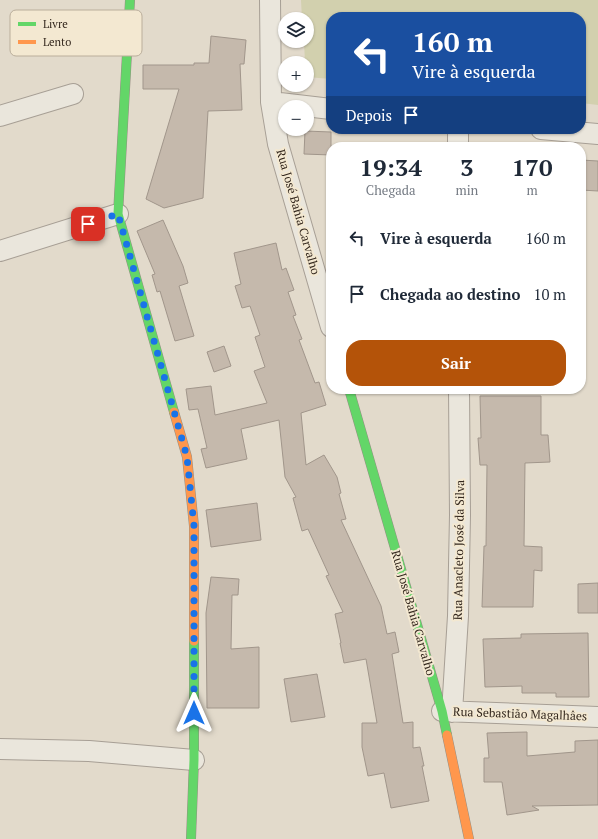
<!DOCTYPE html>
<html lang="pt">
<meta charset="utf-8">
<style>
:root{--surface:#fff;--page:#f6f6f7;--text:#1f2937;--muted:#747a83;--accent:#b45309}
body{margin:0;font-family:"PT Serif",serif;background:var(--page);color:var(--text);height:100vh;display:flex;flex-direction:column;font-size:15px;white-space:nowrap}
*{box-sizing:border-box;margin:0}
p{font-size:13px;color:var(--muted)}
.icon{flex:none;width:22px;height:22px;fill:none;stroke:currentColor;stroke-width:2;stroke-linecap:round;stroke-linejoin:round}
.map{position:relative;flex:1;overflow:hidden}
.side{position:absolute;left:326px;top:142px;width:260px;height:252px;display:flex;flex-direction:column;background:var(--surface);border-radius:16px;box-shadow:0 1px 3px #0004}
.side>*{flex:none}
.banner{position:absolute;left:326px;top:12px;width:260px;height:122px;border-radius:16px;box-shadow:0 1px 3px #0004;background:#1a4fa0;color:#fff;overflow:hidden}
.buttons{position:absolute;left:278px;top:12px;display:grid;gap:8px}
.buttons a{display:grid;place-items:center;width:36px;height:36px;border-radius:50%;background:var(--surface);box-shadow:0 1px 3px #0004;font-size:20px}
.pin{position:absolute;display:grid;place-items:center;width:34px;height:34px;color:#fff;margin:-17px;border-radius:8px;box-shadow:0 2px 6px #0006}
.me{position:absolute;width:44px;margin:-22px;rotate:0deg;stroke-linejoin:round;filter:drop-shadow(0 0 3px #0008)}
.turn{display:flex;align-items:center;gap:14px;height:84px;padding:0 20px;font-size:18px}
.turn .icon{width:52px;height:52px;stroke-width:2.5}
.turn b{display:block;font-size:28px;line-height:34px}
.then{display:flex;align-items:center;height:38px;padding:0 20px;background:#0003;gap:8px;font-size:15px}
.eta{display:flex;justify-content:space-evenly;align-items:center;height:68px;text-align:center}
.eta b{font-size:24px;font-weight:800;line-height:28px}
.primary-button{display:flex;gap:8px;margin-top:auto;padding:8px 20px}
.primary-button a{flex:1;height:46px;border-radius:16px;background:var(--accent);color:#fff;font-size:16px;font-weight:800;line-height:46px;text-align:center}
ul{padding:0;list-style:none}
li{display:flex;align-items:center;gap:12px;height:56px;padding:0 20px}
li div{flex:1}
li b{display:block;font-size:15px}
li em{font-style:normal}
.map>svg:first-child{display:block}
.green{fill:#d2d0ae}
.building{fill:#c5b9ac;stroke:#a1968b}
.lines{fill:none;stroke-linecap:round;stroke-linejoin:round}
.street-casing{stroke:#a79f95;stroke-width:22}
.fast-casing{stroke:#968f84;stroke-width:10}
.slow-casing{stroke:#968f84;stroke-width:10}
.street{stroke:#eae6dc;stroke-width:20}
.fast{stroke:#63d668;stroke-width:9}
.slow{stroke:#ff974d;stroke-width:9}
.route{stroke:#1a73e8;stroke-width:7;stroke-dasharray:0 12.6}
.labels{text-anchor:middle;stroke-width:4;stroke-linejoin:round;paint-order:stroke}
.street-label{font-size:12px;fill:#34281e;stroke:#f3e8d1}
.key{fill:#f3e8d1;stroke:#baae9b;stroke-width:1}
.key-label{font-size:11px;fill:#34281e}
</style>
<div class="map">
<svg width="598" height="839" viewBox="0 0 598 839">
<rect width="100%" height="100%" fill="#e2dacb"/>
<path class="green" d="M 301,0 L 598,0 L 598,105 L 581,103 L 581,17 L 331,17 L 331,79 L 307,77 L 307,63 L 305,63 L 304,41 L 307,41 L 307,19 L 302,19 Z"/>
<path class="building" d="M 211,36 L 246,40 L 244,64 L 240,64 L 242,110 L 208,111 L 203,198 L 164,208 L 146,199 L 179,89 L 143,89 L 143,65 L 194,65 L 194,63 L 209,63 Z
M 305,131 L 331,132 L 331,155 L 304,154 Z
M 581,160 L 598,161 L 598,191 L 581,190 Z
M 163,220 L 183,266 L 188,283 L 179,286 L 194,336 L 175,341 L 160,291 L 157,292 L 152,275 L 155,274 L 137,231 Z
M 276,243 L 282,270 L 286,268 L 294,290 L 288,292 L 296,315 L 293,316 L 302,339 L 299,340 L 315,383 L 319,382 L 326,405 L 301,413 L 306,465 L 324,455 L 337,477 L 341,493 L 339,494 L 346,519 L 341,520 L 381,606 L 387,634 L 395,632 L 399,652 L 392,654 L 403,723 L 413,722 L 413,748 L 420,747 L 424,766 L 422,766 L 429,801 L 391,808 L 384,773 L 368,776 L 362,747 L 362,723 L 377,723 L 366,659 L 344,663 L 340,643 L 341,643 L 335,614 L 343,612 L 326,576 L 329,575 L 308,529 L 302,531 L 293,498 L 296,497 L 285,477 L 279,420 L 241,429 L 247,459 L 206,468 L 201,449 L 207,448 L 198,409 L 189,410 L 186,389 L 211,386 L 215,415 L 267,403 L 254,371 L 265,367 L 255,337 L 260,335 L 250,306 L 242,308 L 235,286 L 241,284 L 234,253 Z
M 224,346 L 231,366 L 214,372 L 207,352 Z
M 480,396 L 541,396 L 541,435 L 548,435 L 550,462 L 525,463 L 524,546 L 542,547 L 542,571 L 534,570 L 533,607 L 482,607 L 484,546 L 486,546 L 487,465 L 480,465 L 478,438 L 481,438 Z
M 257,503 L 261,540 L 211,547 L 206,510 Z
M 211,577 L 239,579 L 238,595 L 232,595 L 231,649 L 259,647 L 259,708 L 207,708 L 206,613 Z
M 598,583 L 598,613 L 578,613 L 578,584 Z
M 588,633 L 589,697 L 556,697 L 556,693 L 522,693 L 522,686 L 485,687 L 483,639 L 521,638 L 521,634 Z
M 317,674 L 325,717 L 291,722 L 284,679 Z
M 527,732 L 527,756 L 575,752 L 575,741 L 598,740 L 598,805 L 532,806 L 539,810 L 507,815 L 502,782 L 484,782 L 484,758 L 489,758 L 487,733 Z"/>
<g class="lines">
<defs>
<path id="street" d="M 270,0 L 271,102 L 278,144 L 331,327
M 271,102 L 331,109
M 0,116 L 73,94
M 541,129 L 598,134
M 458,147 L 458,129
M 0,251 L 118,214
M 442,711 L 598,717
M 452,712 L 458,616 L 460,515 L 459,389
M 0,749 L 89,751 L 194,760"/>
<path id="fast" d="M 130,0 L 118,214 L 174,412
M 349,389 L 442,711 L 447,735
M 191,839 L 194,760 L 194,641"/>
<path id="slow" d="M 174,412 L 187,457 L 194,526 L 194,641
M 447,735 L 469,839"/>
</defs>
<use href="#street" class="street-casing"/>
<use href="#fast" class="fast-casing"/>
<use href="#slow" class="slow-casing"/>
<use href="#street" class="street"/>
<use href="#fast" class="fast"/>
<use href="#slow" class="slow"/>
</g>
<g class="lines">
<path class="route" d="M 88,224 L 118,214 L 187,457 L 194,526 L 194,713"/>
</g>
<g class="labels">
<g class="street-label">
<text transform="translate(298 212) rotate(74)" y="4">Rua José Bahia Carvalho</text>
<text transform="translate(459 550) rotate(-89)" y="4">Rua Anacleto José da Silva</text>
<text transform="translate(413 613) rotate(74)" y="4">Rua José Bahia Carvalho</text>
<text transform="translate(520 714) rotate(2)" y="4">Rua Sebastião Magalhâes</text>
</g>
</g>
<rect x="10" y="10" width="132" height="46" rx="6" class="key"/>
<rect x="18" y="22" width="18" height="4" fill="#63d668"/>
<rect x="18" y="40" width="18" height="4" fill="#ff974d"/>
<g class="key-label">
<text x="43" y="28">Livre</text>
<text x="43" y="46">Lento</text>
</g>
</svg>
<div class="buttons">
<a><svg class="icon" aria-label="layers" viewBox="0 0 24 24"><path d="M12 4l9 5-9 5-9-5zM3 14l9 5 9-5"/></svg></a>
<a>+</a>
<a>−</a>
</div>
<div class="pin" style="left:88px;top:224px;background:#d93025"><svg class="icon" aria-label="arrive" viewBox="0 0 24 24"><path d="M6 21V4h12l-3 4 3 4H6"/></svg></div>
<svg class="me" style="left:194px;top:713px" viewBox="-20 -20 40 40"><path d="M0-17L14 15 0 8-14 15z" fill="#1a73e8" stroke="#fff" stroke-width="4"/></svg>
<div class="banner">
<div class="turn"><svg class="icon" aria-label="left" viewBox="0 0 24 24"><path d="M17 20v-9H6M10 6l-5 5 5 5"/></svg><div><b>160 m</b>Vire à esquerda</div></div>
<div class="then">Depois<svg class="icon" aria-label="arrive" viewBox="0 0 24 24"><path d="M6 21V4h12l-3 4 3 4H6"/></svg></div>
</div>
<section class="side">
<div class="eta">
<div><b>19:34</b><p>Chegada</p></div>
<div><b>3</b><p>min</p></div>
<div><b>170</b><p>m</p></div>
</div>
<ul>
<li><svg class="icon" aria-label="left" viewBox="0 0 24 24"><path d="M17 20v-9H6M10 6l-5 5 5 5"/></svg><div><b>Vire à esquerda</b></div><em>160 m</em></li>
<li><svg class="icon" aria-label="arrive" viewBox="0 0 24 24"><path d="M6 21V4h12l-3 4 3 4H6"/></svg><div><b>Chegada ao destino</b></div><em>10 m</em></li>
</ul>
<div class="primary-button"><a>Sair</a></div>
</section>
</div>
